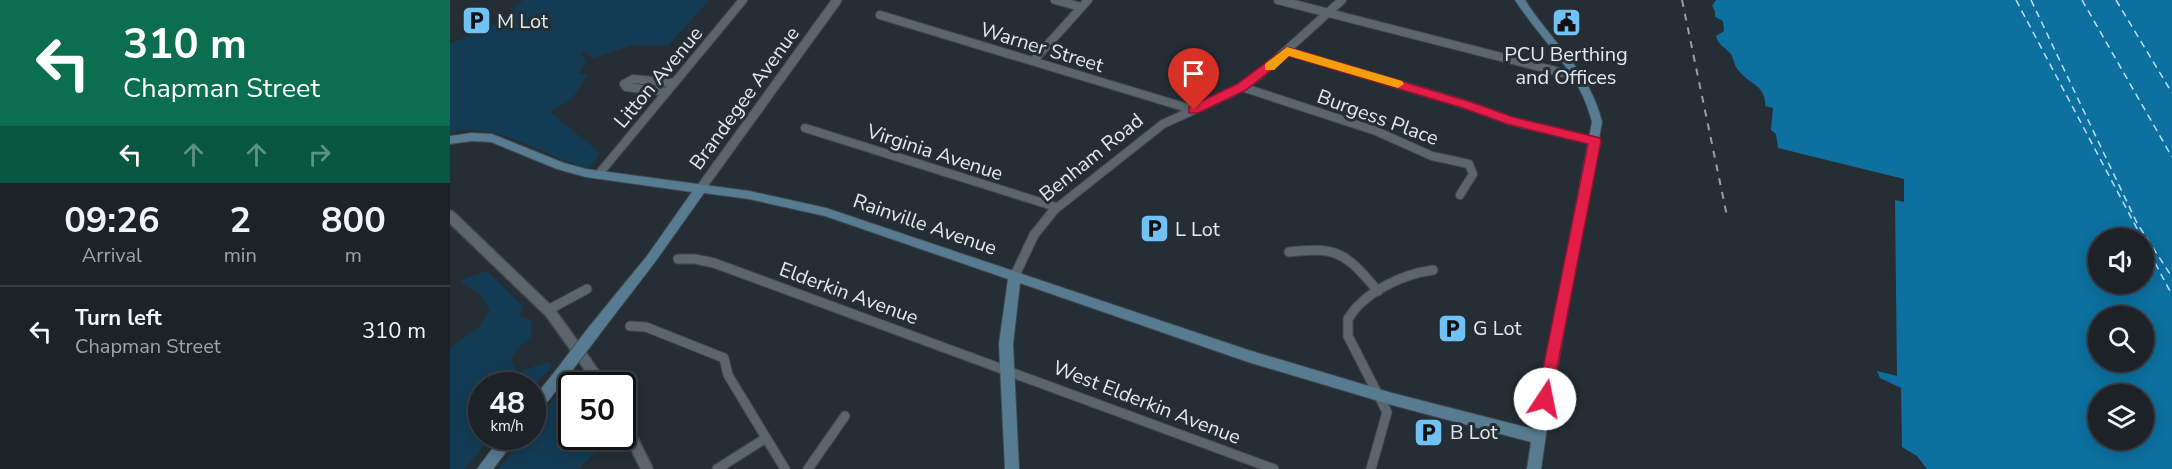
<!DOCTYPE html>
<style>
:root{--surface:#1c2228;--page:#252a30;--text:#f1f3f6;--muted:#a0a4a8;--line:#3a3f45}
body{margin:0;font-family:"Nunito Sans",sans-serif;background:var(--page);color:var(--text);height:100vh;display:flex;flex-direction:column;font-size:22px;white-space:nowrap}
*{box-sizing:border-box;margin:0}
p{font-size:20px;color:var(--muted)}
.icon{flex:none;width:33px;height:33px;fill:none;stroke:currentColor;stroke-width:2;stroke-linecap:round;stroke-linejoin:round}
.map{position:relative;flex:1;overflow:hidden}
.details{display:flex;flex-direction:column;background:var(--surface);width:450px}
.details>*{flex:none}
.top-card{background:#0b6e4f;color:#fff;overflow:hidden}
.fabs{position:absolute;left:1638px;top:228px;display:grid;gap:12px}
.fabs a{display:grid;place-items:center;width:66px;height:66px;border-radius:50%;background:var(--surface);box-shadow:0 3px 15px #0003,0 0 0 2px var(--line);font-size:30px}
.speed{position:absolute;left:18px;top:372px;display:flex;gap:12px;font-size:30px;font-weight:700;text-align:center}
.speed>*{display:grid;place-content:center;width:78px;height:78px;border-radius:50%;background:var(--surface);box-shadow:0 3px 15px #0003,0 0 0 2px var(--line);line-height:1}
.speed small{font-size:15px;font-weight:400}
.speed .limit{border:3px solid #111;border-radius:9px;background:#fff;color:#111}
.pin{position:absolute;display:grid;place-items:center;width:51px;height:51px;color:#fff;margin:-62px -26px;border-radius:50% 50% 50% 0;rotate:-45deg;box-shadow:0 0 6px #0007}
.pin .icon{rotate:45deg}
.me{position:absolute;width:66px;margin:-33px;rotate:11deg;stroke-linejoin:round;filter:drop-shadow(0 0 4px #0008)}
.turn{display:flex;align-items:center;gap:21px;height:126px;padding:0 24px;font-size:27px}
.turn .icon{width:78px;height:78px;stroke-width:2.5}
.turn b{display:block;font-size:42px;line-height:51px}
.lanes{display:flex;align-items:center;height:57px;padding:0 24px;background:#0003;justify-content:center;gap:30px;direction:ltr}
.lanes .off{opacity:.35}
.eta{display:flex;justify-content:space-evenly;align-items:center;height:102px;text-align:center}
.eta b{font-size:36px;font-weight:700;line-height:42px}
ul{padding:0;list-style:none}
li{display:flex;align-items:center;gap:18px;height:90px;padding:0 24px;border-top:2px solid var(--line)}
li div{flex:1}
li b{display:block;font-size:22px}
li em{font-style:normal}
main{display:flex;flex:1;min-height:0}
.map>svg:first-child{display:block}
.green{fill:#133c54}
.water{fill:#0d709f;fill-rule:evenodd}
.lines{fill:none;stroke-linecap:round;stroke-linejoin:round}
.ferry{stroke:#b8e0fb;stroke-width:1.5;stroke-dasharray:7 5;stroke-linecap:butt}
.minor-far1-casing{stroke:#41494e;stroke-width:10}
.minor-casing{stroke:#41494e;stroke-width:11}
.tertiary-far1-casing{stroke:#41494e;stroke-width:11}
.tertiary-casing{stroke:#41494e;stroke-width:14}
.secondary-casing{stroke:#41494e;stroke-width:2}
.minor-far1{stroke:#5b656c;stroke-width:8}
.minor{stroke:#5b656c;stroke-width:9}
.tertiary-far1{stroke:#5b656c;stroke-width:9}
.tertiary{stroke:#5b656c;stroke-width:11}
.secondary{fill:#577b91;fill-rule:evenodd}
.rail{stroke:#99a0a5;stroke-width:2;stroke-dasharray:7 7;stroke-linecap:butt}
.secondary-bridge-casing{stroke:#41494e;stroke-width:15;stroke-linecap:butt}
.secondary-bridge{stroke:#577b91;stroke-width:13}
.route{fill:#e11d48;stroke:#92132f;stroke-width:1.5}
.slow{fill:#f59e0b}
.labels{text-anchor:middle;stroke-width:6;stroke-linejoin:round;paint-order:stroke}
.poi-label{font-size:20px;fill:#e3e9ed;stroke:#252e35;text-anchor:start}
.street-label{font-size:20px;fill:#e3e9ed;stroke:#252e35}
</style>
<main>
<section class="details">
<div class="top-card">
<div class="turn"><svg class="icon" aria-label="left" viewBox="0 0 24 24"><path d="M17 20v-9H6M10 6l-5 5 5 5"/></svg><div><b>310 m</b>Chapman Street</div></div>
<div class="lanes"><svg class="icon" aria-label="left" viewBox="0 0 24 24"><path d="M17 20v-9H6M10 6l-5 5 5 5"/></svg><svg class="icon off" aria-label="ahead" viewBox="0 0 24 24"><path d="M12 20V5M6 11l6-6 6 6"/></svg><svg class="icon off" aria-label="ahead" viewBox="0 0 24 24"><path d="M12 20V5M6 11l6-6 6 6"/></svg><svg class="icon off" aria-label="right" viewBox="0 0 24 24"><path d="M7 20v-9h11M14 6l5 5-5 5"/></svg></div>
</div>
<div class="eta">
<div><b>09:26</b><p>Arrival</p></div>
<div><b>2</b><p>min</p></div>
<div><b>800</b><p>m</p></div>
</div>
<ul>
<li><svg class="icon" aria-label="left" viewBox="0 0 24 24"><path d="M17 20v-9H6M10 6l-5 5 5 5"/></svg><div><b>Turn left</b><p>Chapman Street</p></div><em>310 m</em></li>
</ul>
</section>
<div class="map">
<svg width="1722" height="469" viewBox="0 0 1722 469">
<rect width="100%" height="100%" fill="#252e35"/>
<path class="green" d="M 73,0 L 259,0 L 218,46 L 182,45 L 143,58 L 134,51 L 130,53 L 136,62 L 128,73 L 137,75 L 122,99 L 100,112 L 150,153 L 139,168 C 93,157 49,121 0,132 L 0,44 L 49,23 Z
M 37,271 L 73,306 L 69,315 L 81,320 L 81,337 L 66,350 L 61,362 L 67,372 L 99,362 L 102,366 L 83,387 L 32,386 L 32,436 L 42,437 L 14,469 L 0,469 L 0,348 L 27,329 L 40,310 L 31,295 L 10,281 Z
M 124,372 L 131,380 L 126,385 L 122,386 L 118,399 L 121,402 L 122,436 L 161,437 L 128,469 L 48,469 L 75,437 L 82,436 L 83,426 Z"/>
<path class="water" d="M 1266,0 L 1722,0 L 1722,469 L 1477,469 L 1467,456 L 1452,447 L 1451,388 L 1430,378 L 1427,371 L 1447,376 L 1445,200 L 1454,202 L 1454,179 L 1328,148 L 1326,134 L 1321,130 L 1323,108 L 1315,106 C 1317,86 1299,84 1289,71 C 1284,66 1284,59 1281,54 C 1275,47 1269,46 1266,36 L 1274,31 L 1273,21 L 1265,17 L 1265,11 L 1262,6 ZM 1648,238 L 1694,238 L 1694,284 L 1648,284 ZM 1648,316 L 1694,316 L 1694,362 L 1648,362 ZM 1648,394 L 1694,394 L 1694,440 L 1648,440 Z"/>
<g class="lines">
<path class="ferry" d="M 1566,0 L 1692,238
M 1581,0 L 1687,223 L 1722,277
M 1632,0 L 1722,157
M 1666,0 L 1722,93
M 1694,242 L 1722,295"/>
<defs>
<path id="minor-far1" d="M 605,0 L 631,7
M 828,0 L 1129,77
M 430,15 L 744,110
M 837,51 L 1017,105 L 1061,121 L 1145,141
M 583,61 L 638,0
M 792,87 L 926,131 L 982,156 L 1019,164 L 1023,174 L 1010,195
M 217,92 L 176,87 L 174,84 L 183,79 L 224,83
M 355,128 L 606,207
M 148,175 L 293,0
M 603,211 L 713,124 L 781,93 L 808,76 L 892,0"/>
<path id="minor" d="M 839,252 C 889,246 896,254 928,291
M 228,259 L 245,259 L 264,263 L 824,469
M 565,275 L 584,235 L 604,210
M 98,310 L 137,289
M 180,326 L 196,327 L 274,358 L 278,375 L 335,469
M 267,469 L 316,438
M 358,469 L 395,416
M 921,469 L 937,412 L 898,336 L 898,319 C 914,292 953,274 983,270"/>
<path id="tertiary-far1" d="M 251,188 L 387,0"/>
<path id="tertiary" d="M 0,216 L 100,312 L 153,386
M 172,419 L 197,469"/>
<path id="secondary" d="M 1065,0 L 1075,0 C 1102,43 1140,71 1152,122 L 1098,420 L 1091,469 L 1077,469 L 1081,442 L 942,405 L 798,362 L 570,283 L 563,344 L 569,469 L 555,469 L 549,344 L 558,279 L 375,216 L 299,199 L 254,193 L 205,262 L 149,335 L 144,336 L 139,335 L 138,331 L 139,327 L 197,256 L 242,192 L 136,177 L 107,169 L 41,142 L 22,141 L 0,144 L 0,136 L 22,133 L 42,134 L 114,163 L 136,169 L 299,191 L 376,208 L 798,350 L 942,393 L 1083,429 L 1142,122 C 1130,72 1092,42 1065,0 Z
M 112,367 L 117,369 L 119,373 L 117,377 L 87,415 L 82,417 L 82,400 L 107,369 Z
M 52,436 L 68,436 L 43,469 L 27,469 Z"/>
</defs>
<use href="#minor-far1" class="minor-far1-casing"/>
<use href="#minor" class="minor-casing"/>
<use href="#tertiary-far1" class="tertiary-far1-casing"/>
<use href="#tertiary" class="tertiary-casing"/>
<use href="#secondary" class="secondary-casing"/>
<use href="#minor-far1" class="minor-far1"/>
<use href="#minor" class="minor"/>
<use href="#tertiary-far1" class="tertiary-far1"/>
<use href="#tertiary" class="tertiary"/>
<use href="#secondary" class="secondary"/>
<path class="rail" d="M 1232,0 L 1277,216"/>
<defs>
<path id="secondary-bridge" d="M 112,373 L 144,331"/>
</defs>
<use href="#secondary-bridge" class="secondary-bridge-casing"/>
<use href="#secondary-bridge" class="secondary-bridge"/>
</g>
<path class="route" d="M 837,47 L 1021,102 L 1063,117 L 1150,138 L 1151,141 L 1100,404 L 1095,406 L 1089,404 L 1087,399 L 1138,144 L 1057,124 L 1013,108 L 839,56 L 796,90 L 748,113 L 739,113 L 739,107 L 787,84 Z"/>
<path class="slow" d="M 837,47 L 952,81 L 954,84 L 948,88 L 839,56 L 824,70 L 815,70 L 815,64 Z"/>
<defs>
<symbol id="parking-square" viewBox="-11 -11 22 22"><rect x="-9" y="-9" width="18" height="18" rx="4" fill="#70c1f4" stroke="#252e35"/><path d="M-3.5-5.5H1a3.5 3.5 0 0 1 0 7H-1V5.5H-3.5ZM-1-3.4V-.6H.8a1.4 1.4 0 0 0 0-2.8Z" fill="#111"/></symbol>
<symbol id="civic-square" viewBox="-11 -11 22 22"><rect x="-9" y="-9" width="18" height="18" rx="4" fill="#70c1f4" stroke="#252e35"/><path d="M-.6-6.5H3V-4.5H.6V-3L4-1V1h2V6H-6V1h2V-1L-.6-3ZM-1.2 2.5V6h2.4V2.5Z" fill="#111"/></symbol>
</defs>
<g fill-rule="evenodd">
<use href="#parking-square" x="10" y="4" width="33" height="33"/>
<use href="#civic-square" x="1100" y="6" width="33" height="33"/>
<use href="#parking-square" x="688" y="212" width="33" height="33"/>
<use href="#parking-square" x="986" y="312" width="33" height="33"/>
<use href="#parking-square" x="962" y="416" width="33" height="33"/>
</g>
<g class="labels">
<g class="poi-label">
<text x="47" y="28">M Lot</text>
<text x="1116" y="61" text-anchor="middle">PCU Berthing<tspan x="1116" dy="23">and Offices</tspan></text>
<text x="725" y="236">L Lot</text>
<text x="1023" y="335">G Lot</text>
<text x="1000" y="439">B Lot</text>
</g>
<g class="street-label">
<text transform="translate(592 47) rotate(17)" y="7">Warner Street</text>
<text transform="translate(208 77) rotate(-50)" y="7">Litton Avenue</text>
<text transform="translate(294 98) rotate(-54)" y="7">Brandegee Avenue</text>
<text transform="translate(928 117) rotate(20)" y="7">Burgess Place</text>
<text transform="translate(485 152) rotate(18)" y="7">Virginia Avenue</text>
<text transform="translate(641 157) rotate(-39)" y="7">Benham Road</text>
<text transform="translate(475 224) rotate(19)" y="7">Rainville Avenue</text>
<text transform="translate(399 293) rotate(20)" y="7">Elderkin Avenue</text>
<text transform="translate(697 402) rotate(21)" y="7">West Elderkin Avenue</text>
</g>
</g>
</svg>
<div class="fabs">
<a><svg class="icon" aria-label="sound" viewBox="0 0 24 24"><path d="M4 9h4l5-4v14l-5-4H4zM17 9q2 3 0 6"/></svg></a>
<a><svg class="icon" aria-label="search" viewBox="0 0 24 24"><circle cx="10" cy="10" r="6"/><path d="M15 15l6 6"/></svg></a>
<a><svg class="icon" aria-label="layers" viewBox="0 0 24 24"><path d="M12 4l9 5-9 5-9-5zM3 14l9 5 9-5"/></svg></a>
</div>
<div class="speed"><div>48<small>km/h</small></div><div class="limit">50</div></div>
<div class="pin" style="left:744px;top:110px;background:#d93025"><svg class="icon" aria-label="arrive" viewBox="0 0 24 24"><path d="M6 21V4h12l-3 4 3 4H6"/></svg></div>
<svg class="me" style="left:1095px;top:399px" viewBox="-20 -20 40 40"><circle r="19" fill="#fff"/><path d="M0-13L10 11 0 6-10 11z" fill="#e11d48"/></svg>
</div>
</main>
